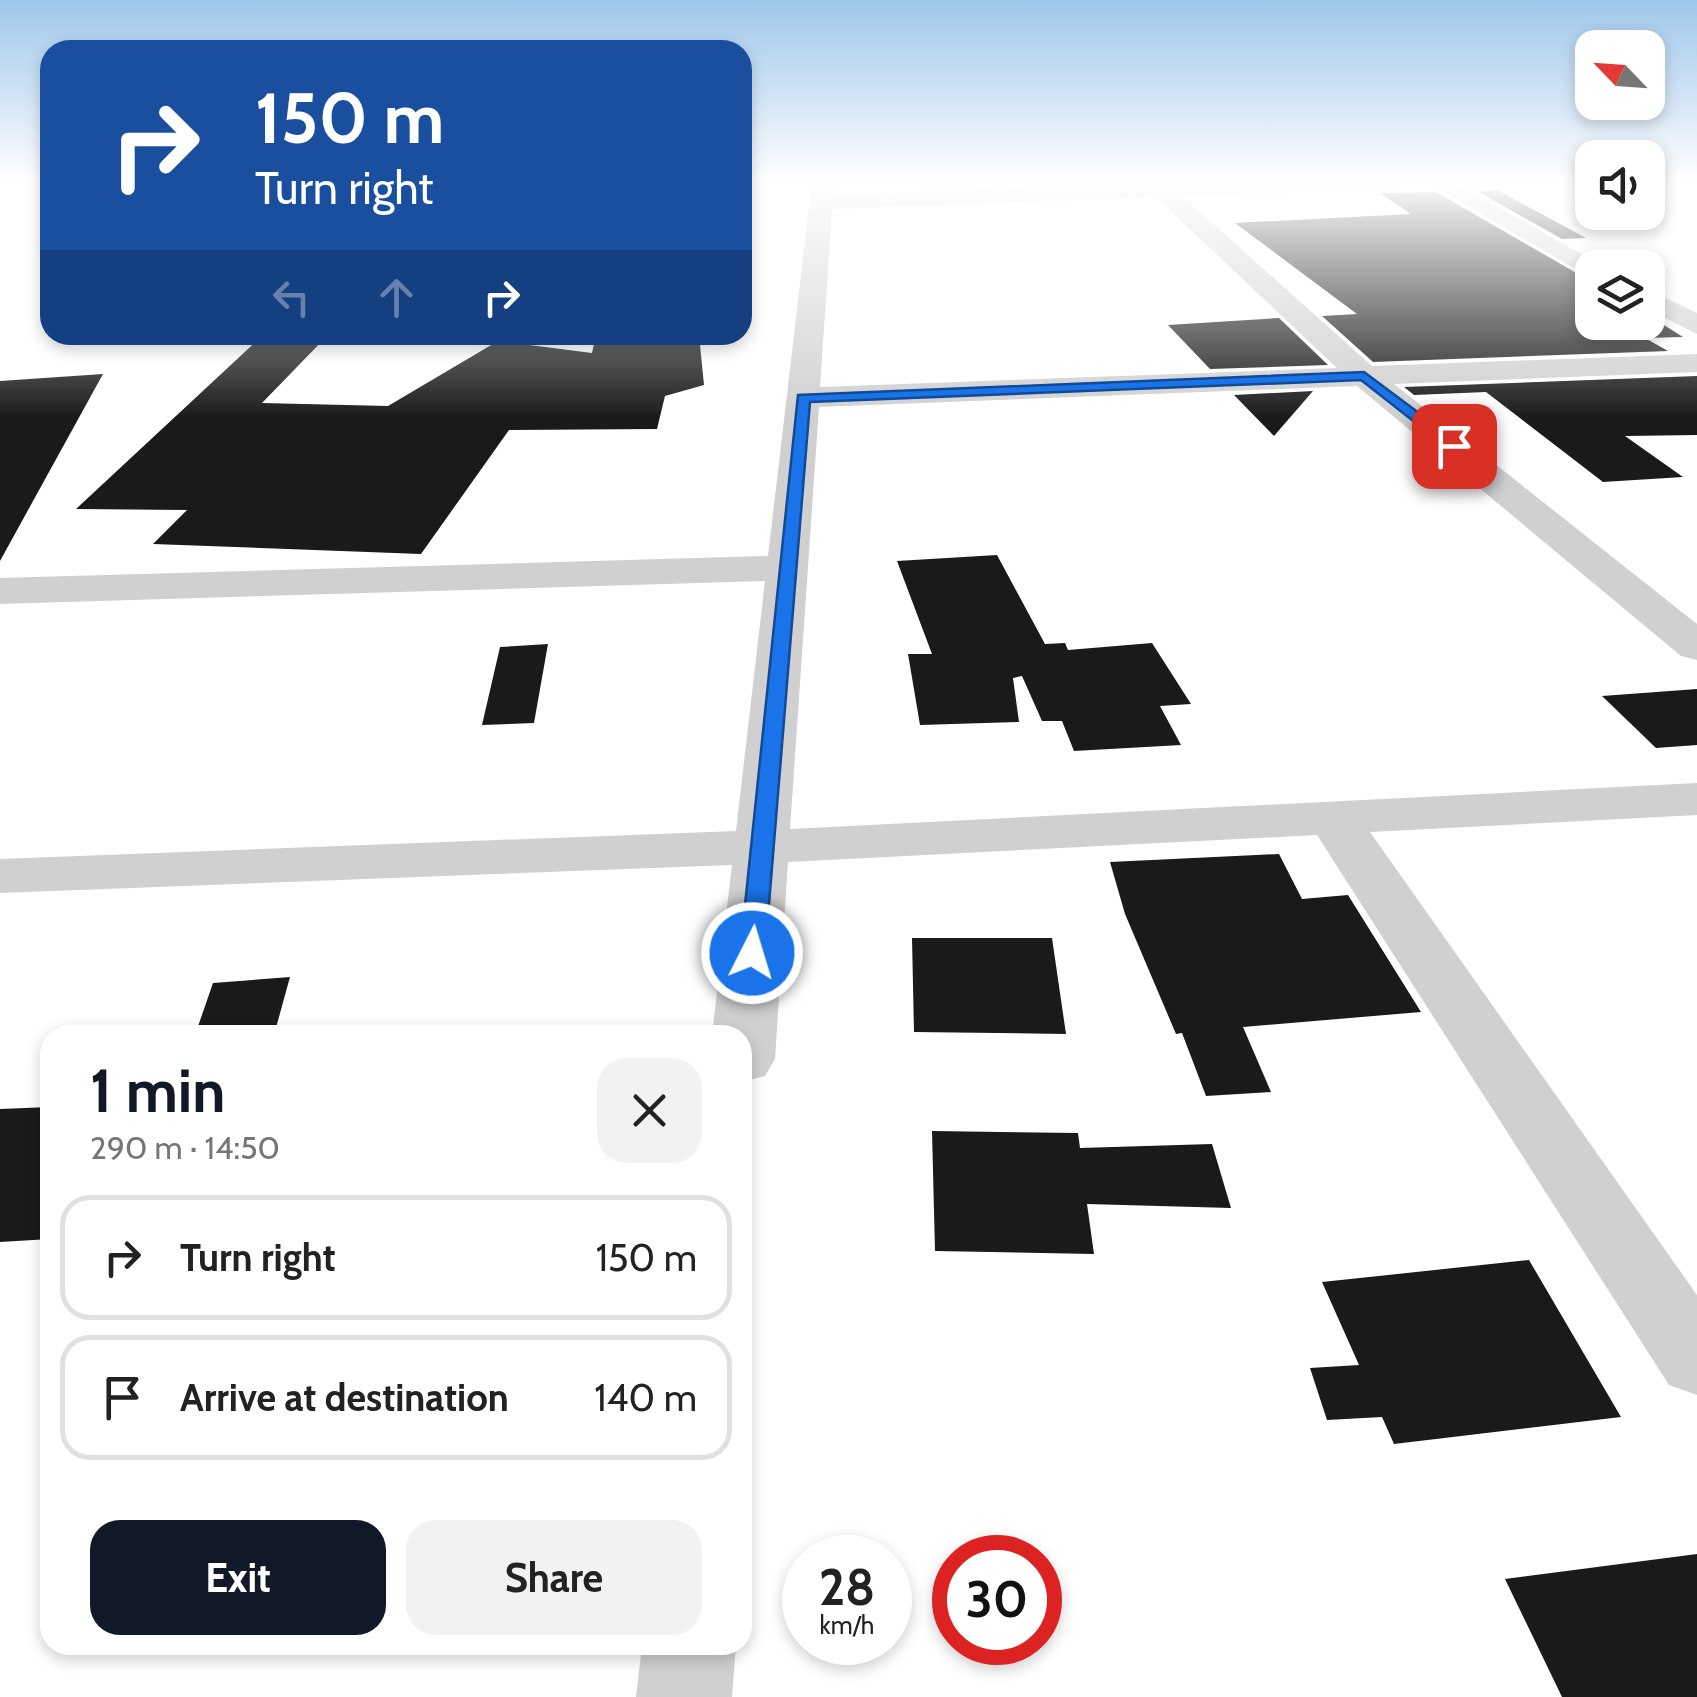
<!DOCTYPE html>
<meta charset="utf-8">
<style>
:root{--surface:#fff;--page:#f2f2f2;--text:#222;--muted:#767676;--line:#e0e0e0;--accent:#111827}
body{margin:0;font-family:Cabin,sans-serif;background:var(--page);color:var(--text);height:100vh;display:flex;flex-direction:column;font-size:38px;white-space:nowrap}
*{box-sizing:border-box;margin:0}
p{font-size:32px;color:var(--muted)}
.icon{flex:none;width:55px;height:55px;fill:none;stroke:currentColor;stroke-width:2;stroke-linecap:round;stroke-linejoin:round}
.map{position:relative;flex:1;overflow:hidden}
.sheet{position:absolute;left:40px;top:1025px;width:712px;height:630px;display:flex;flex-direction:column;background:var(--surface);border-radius:30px;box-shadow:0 5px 15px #0003}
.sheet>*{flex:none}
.banner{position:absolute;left:40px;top:40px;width:712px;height:305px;border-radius:30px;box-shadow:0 5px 15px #0003;background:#1a4fa0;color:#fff;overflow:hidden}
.needle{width:65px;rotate:295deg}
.controls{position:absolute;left:1575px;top:30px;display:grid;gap:20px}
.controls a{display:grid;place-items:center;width:90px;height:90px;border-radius:20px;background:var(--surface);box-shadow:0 5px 15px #0003;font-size:50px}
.speed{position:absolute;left:782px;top:1535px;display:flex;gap:20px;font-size:50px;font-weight:700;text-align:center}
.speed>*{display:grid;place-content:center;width:130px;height:130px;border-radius:50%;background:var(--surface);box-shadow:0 5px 15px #0003;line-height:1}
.speed small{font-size:25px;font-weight:400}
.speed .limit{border:15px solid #d22;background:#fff;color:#111}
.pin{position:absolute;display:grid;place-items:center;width:85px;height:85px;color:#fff;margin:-42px;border-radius:20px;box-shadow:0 5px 15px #0006}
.me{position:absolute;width:110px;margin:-55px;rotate:5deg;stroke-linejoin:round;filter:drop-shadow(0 0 8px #0008)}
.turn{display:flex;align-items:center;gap:35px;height:210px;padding:0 50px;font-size:45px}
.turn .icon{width:130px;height:130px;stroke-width:2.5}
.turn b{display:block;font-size:70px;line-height:85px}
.lanes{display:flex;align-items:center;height:95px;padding:0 50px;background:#0003;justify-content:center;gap:50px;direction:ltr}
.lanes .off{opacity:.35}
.round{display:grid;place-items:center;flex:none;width:105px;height:105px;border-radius:30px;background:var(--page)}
.headline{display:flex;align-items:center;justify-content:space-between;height:170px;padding:0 50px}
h1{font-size:60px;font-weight:800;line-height:75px;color:var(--accent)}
.action{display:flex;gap:20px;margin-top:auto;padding:20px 50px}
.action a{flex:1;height:115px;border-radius:30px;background:var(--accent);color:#fff;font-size:40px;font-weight:800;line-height:115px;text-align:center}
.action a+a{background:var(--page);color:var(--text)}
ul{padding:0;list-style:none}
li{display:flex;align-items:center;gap:30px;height:125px;margin:0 20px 15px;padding:0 30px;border:5px solid var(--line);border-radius:30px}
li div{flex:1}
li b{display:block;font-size:38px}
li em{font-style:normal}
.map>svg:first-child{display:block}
.building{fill:#1a1a1a}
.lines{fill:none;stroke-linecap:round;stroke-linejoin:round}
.minor{fill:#d0d0d0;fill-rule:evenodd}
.route{fill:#1a73e8;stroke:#114b97;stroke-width:2.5}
</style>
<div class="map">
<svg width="1697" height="1697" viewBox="0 0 1697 1697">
<rect width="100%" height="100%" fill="#fff"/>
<path class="building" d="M 1497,190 L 1586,238 L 1562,239 L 1477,191 Z
M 1436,192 L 1592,282 L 1592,322 L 1648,322 L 1648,315 L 1683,337 L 1645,338 L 1668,351 L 1373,362 L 1322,316 L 1357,314 L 1235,223 L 1411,214 L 1380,193 Z
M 1279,318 L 1328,365 L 1210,369 L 1168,325 Z
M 263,335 L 328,335 L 262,403 L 388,406 L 498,341 L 592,353 L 596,335 L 699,335 L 704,385 L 665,396 L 657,429 L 509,430 L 421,554 L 153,544 L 187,510 L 76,509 Z
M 103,374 L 0,561 L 0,381 Z
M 1697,376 L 1697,435 L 1625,436 L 1683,477 L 1603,482 L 1486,392 L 1414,395 L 1404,387 Z
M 1313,391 L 1274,436 L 1234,395 Z
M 997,555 L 1045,644 L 1065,643 L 1068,650 L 1152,643 L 1191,704 L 1160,706 L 1181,745 L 1074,751 L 1062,721 L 1042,721 L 1022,676 L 1013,678 L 1019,722 L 920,725 L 908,654 L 932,654 L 897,561 Z
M 548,644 L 534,723 L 482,725 L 500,647 Z
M 1697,689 L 1697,745 L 1656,748 L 1602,696 Z
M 1279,854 L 1302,899 L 1348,895 L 1421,1012 L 1243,1027 L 1271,1092 L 1206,1096 L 1182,1033 L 1176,1034 L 1125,914 L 1110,862 Z
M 912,938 L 1052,938 L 1066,1034 L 914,1032 Z
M 290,977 L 274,1035 L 195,1035 L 213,983 Z
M 50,1107 L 50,1239 L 0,1242 L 0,1109 Z
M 932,1131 L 1078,1133 L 1080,1148 L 1212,1144 L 1231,1208 L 1087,1204 L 1094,1254 L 935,1251 Z
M 1529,1260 L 1621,1417 L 1394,1444 L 1382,1417 L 1327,1420 L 1310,1368 L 1359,1365 L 1322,1282 Z
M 1697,1554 L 1697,1697 L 1562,1697 L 1505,1579 Z"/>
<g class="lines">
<path class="minor" d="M 812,182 L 834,182 L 833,195 L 1142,182 L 1403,182 L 1392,189 L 1182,196 L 1372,366 L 1697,354 L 1697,372 L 1394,384 L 1697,624 L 1697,660 L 1681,656 L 1357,386 L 819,407 L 790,829 L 1697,783 L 1697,815 L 1370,832 L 1697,1295 L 1697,1395 L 1669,1385 L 1317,835 L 788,862 L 775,1059 L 765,1076 L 742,1082 L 742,1035 L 712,1035 L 732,865 L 0,893 L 0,859 L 736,831 L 765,581 L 0,604 L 0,578 L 768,556 ZM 1156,197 L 1337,368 L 820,387 L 832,209 Z
M 1427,182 L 1454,182 L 1606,268 L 1592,268 L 1592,276 L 1584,274 Z
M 1648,290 L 1697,313 L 1697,334 L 1648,309 Z
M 642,1645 L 736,1645 L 732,1697 L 636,1697 Z"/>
</g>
<linearGradient id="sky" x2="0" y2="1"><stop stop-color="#9ec6ea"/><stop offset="0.43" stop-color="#fff"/><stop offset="1" stop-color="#fff" stop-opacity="0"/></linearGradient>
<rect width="1697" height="419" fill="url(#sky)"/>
<path class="route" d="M 1364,372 L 1459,443 L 1459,449 L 1449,449 L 1361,380 L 810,402 L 765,953 L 761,959 L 743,959 L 740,953 L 798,395 Z"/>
</svg>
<div class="controls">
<a><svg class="needle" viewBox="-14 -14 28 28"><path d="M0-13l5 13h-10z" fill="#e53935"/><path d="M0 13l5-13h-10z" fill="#767676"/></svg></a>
<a><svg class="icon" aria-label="sound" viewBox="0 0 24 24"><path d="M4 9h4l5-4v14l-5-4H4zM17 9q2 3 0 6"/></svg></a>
<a><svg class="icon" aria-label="layers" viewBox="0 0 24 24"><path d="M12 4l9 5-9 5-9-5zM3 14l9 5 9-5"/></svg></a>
</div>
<div class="speed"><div>28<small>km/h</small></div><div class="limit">30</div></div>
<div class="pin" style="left:1454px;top:446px;background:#d93025"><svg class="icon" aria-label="arrive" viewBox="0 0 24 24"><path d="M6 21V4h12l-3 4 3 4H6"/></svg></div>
<svg class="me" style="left:752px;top:953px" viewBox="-20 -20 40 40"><circle r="17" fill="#1a73e8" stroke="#fff" stroke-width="3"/><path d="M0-11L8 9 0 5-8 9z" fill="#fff"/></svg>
<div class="banner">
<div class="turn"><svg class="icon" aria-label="right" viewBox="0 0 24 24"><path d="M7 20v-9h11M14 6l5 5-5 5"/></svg><div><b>150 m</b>Turn right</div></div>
<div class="lanes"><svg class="icon off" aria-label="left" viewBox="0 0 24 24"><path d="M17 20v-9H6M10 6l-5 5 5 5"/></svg><svg class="icon off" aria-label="ahead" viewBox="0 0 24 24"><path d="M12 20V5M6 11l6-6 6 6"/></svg><svg class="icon" aria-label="right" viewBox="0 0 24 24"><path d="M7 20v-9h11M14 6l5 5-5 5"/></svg></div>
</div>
<section class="sheet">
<div class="headline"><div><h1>1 min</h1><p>290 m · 14:50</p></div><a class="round"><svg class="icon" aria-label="close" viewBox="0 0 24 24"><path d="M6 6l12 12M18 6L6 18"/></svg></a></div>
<ul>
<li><svg class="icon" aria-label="right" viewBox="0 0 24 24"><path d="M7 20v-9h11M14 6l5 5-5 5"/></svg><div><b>Turn right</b></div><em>150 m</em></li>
<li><svg class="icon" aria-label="arrive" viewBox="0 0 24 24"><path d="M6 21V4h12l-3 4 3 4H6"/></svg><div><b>Arrive at destination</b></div><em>140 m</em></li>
</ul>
<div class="action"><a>Exit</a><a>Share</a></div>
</section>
</div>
